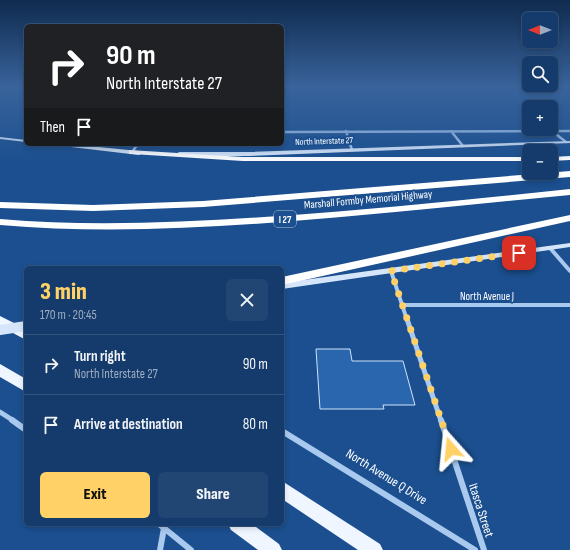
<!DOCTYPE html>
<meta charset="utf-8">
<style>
:root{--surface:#143b6b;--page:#214673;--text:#f1f3f6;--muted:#9dadc1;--line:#33557e;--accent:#ffd166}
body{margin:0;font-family:"Sofia Sans Condensed",sans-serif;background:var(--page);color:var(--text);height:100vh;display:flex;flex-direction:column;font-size:15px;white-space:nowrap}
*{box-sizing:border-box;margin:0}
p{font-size:13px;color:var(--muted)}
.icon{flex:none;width:22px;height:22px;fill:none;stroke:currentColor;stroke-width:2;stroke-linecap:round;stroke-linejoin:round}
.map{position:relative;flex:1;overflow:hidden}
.side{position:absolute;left:24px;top:266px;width:260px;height:260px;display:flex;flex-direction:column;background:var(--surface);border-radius:6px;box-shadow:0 2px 6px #0003,0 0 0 1px var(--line)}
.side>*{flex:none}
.banner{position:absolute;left:24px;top:24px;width:260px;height:122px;border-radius:6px;box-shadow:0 2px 6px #0003,0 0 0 1px var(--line);background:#202124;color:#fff;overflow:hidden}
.needle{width:26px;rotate:270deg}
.fabs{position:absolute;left:522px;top:12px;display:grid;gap:8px}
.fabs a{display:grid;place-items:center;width:36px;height:36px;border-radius:6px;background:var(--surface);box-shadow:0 2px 6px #0003,0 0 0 1px var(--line);font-size:20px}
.pin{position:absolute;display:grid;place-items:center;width:34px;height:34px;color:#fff;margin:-17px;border-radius:8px;box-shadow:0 2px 6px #0006}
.me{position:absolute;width:44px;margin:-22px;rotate:342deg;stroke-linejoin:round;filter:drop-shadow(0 0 3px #0008)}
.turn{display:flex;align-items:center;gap:14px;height:84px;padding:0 16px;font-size:18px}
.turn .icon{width:52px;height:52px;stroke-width:2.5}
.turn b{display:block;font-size:28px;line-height:34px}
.then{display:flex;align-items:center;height:38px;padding:0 16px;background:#0003;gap:8px;font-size:15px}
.round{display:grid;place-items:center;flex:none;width:42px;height:42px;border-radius:6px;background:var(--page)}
.summary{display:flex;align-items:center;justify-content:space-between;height:68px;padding:0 16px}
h1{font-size:24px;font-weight:800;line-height:30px;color:var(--accent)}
.primary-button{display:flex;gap:8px;margin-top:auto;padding:8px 16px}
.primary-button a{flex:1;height:46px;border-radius:6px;background:var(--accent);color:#111;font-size:16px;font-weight:800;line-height:46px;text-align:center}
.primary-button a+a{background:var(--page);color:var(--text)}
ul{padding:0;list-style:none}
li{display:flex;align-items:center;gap:12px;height:60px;padding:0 16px;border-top:1px solid var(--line)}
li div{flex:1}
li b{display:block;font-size:15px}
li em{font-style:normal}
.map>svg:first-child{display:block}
.building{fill:#2a66ad;stroke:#cfe3fa}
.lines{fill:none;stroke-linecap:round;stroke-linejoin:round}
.minor-far3{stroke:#a9c9ee;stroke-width:2.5}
.minor-far2{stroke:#a9c9ee;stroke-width:4}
.minor-far1{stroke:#a9c9ee;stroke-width:5}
.minor{stroke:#a9c9ee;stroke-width:6}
.secondary{fill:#d6e6fa;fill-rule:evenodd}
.primary{fill:#f0f6ff;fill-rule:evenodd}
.motorway{fill:#fff;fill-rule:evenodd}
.secondary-bridge{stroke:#d6e6fa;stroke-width:10}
.route{stroke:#ffd166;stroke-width:7;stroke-dasharray:0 12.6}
.labels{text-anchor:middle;stroke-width:4;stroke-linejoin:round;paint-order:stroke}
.far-street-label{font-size:9px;fill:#fff;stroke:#1b4f8f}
.shield{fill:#1b4f8f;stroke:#bbcadd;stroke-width:1}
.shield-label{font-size:10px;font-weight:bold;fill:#fff}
.street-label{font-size:11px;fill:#fff;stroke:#1b4f8f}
.near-street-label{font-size:13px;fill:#fff;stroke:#1b4f8f}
</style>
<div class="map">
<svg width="570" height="550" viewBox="0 0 570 550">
<rect width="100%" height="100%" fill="#1b4f8f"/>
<path class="building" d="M 316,349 L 350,349 L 352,361 L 403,361 L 415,405 L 383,405 L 384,409 L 320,409 Z"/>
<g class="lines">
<path class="minor-far3" d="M 346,131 L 352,150
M 451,131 L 463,146
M 552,131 L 566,142
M 282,132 L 570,131
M 132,152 L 138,144"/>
<path class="minor-far2" d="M 550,248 L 570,271
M 391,271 L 407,320
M 404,305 L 570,305"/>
<path class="minor-far1" d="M 407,319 L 441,421
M 0,412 L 14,421"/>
<path class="minor" d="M 12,420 L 26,430
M 441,420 L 484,550
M 282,431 L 475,550
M 159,524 L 191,550
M 160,550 L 164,528"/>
<path class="secondary" d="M 0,137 L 26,140 L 26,142 L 0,139 Z
M 570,141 L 570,143 L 249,156 L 179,156 L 176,154 L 179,152 L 249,152 Z
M 52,144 L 68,144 L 139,151 L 142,153 L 139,155 L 54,145 Z
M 570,243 L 570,247 L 282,289 L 282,283 Z"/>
<path class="primary" d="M 0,316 L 26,329 L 26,340 L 0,326 Z
M 0,364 L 26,379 L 26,392 L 0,377 Z
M 282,481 L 380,544 L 383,550 L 358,550 L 282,499 Z
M 228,524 L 252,524 L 279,544 L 282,550 L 258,550 L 231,530 Z"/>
<path class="motorway" d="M 129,150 L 243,157 L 529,157 L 529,161 L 243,161 L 132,154 L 129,154 Z
M 570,156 L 570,160 L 551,161 L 551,157 Z
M 570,171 L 570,177 L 203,207 L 93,211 L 0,208 L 0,202 L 93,205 L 203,201 Z
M 570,189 L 570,195 C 474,204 377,215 281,222 C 187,229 94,233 0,225 L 0,219 C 94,227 187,222 281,216 C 377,209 474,199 570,189 Z
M 570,215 L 570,221 L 282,285 L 282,277 Z"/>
<path class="secondary-bridge" d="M 0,330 L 26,326"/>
</g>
<linearGradient id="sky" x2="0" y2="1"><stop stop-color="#0f2b4f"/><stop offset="0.53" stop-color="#39639b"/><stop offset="1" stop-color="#39639b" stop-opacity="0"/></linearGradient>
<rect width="570" height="163" fill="url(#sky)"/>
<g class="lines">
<path class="route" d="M 451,449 L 391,271 L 519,253"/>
</g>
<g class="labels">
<g class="far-street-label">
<text transform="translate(324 141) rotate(-2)" y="3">North Interstate 27</text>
</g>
<rect class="shield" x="274" y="211" width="22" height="16" rx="3"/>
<g class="shield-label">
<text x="285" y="223">I 27</text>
</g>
<g class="street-label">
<text transform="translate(368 199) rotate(-5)" y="4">Marshall Formby Memorial Highway</text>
<text x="487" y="300">North Avenue J</text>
</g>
<g class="near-street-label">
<text transform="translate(387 476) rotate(32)" y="5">North Avenue Q Drive</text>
<text transform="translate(482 510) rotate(72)" y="5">Itasca Street</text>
</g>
</g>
</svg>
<div class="fabs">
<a><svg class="needle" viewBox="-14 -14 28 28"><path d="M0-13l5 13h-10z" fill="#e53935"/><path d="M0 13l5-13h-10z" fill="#9dadc1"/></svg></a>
<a><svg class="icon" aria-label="search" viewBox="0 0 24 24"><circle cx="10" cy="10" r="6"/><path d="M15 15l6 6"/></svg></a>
<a>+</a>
<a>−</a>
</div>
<div class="pin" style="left:519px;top:253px;background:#d93025"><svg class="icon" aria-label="arrive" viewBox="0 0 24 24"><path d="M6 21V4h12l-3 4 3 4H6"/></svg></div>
<svg class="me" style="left:451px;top:449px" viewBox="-20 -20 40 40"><path d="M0-17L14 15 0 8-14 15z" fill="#ffd166" stroke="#fff" stroke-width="4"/></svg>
<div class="banner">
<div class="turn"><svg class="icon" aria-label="right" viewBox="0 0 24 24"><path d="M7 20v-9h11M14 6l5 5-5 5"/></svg><div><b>90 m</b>North Interstate 27</div></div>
<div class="then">Then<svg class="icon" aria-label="arrive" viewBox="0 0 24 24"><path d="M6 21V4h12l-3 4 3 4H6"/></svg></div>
</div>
<section class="side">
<div class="summary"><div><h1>3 min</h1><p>170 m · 20:45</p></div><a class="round"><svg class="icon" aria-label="close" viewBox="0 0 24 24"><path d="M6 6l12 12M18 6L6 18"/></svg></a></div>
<ul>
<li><svg class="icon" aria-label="right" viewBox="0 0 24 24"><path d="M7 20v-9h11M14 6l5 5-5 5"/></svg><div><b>Turn right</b><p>North Interstate 27</p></div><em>90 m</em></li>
<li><svg class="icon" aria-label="arrive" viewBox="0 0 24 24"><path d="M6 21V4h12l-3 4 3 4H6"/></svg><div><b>Arrive at destination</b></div><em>80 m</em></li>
</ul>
<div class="primary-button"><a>Exit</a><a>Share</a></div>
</section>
</div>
